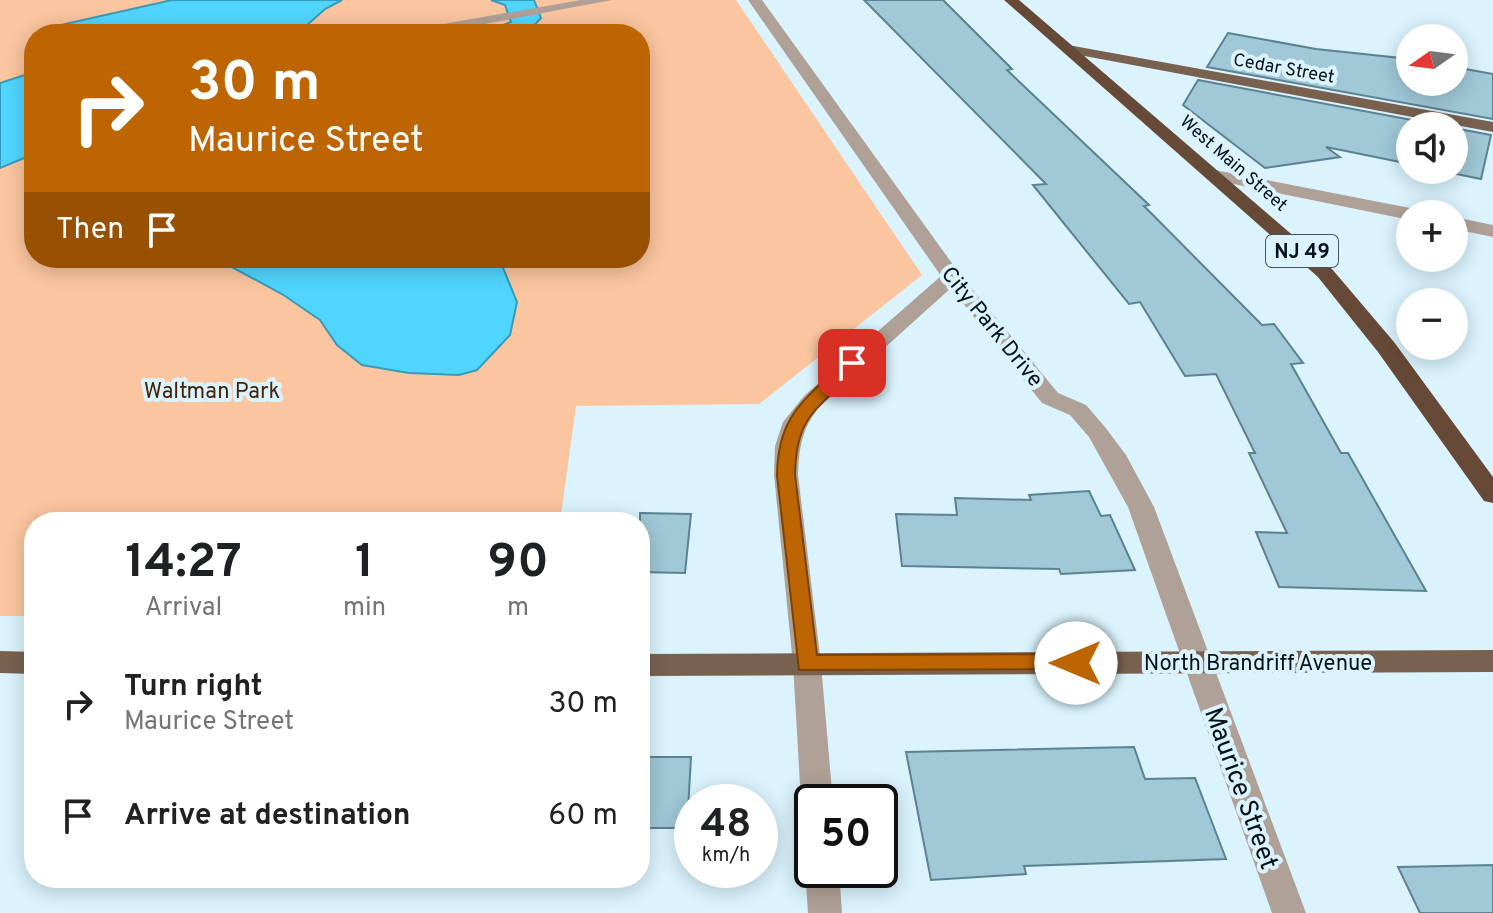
<!DOCTYPE html>
<meta charset="utf-8">
<style>
:root{--surface:#fff;--page:#f6f6f6;--text:#202124;--muted:#757577}
body{margin:0;font-family:Overpass,sans-serif;background:var(--page);color:var(--text);height:100vh;display:flex;flex-direction:column;font-size:30px;white-space:nowrap}
*{box-sizing:border-box;margin:0}
p{font-size:26px;color:var(--muted)}
.icon{flex:none;width:44px;height:44px;fill:none;stroke:currentColor;stroke-width:2;stroke-linecap:round;stroke-linejoin:round}
.map{position:relative;flex:1;overflow:hidden}
.sheet{position:absolute;left:24px;top:512px;width:626px;height:376px;display:flex;flex-direction:column;background:var(--surface);border-radius:32px;box-shadow:0 4px 20px #0003}
.sheet>*{flex:none}
.guide{position:absolute;left:24px;top:24px;width:626px;height:244px;border-radius:32px;box-shadow:0 4px 20px #0003;background:#be6503;color:#fff;overflow:hidden}
.needle{width:52px;rotate:256deg}
.controls{position:absolute;left:1396px;top:24px;display:grid;gap:16px}
.controls a{display:grid;place-items:center;width:72px;height:72px;border-radius:50%;background:var(--surface);box-shadow:0 4px 20px #0003;font-size:40px}
.speed{position:absolute;left:674px;top:784px;display:flex;gap:16px;font-size:40px;font-weight:700;text-align:center}
.speed>*{display:grid;place-content:center;width:104px;height:104px;border-radius:50%;background:var(--surface);box-shadow:0 4px 20px #0003;line-height:1}
.speed small{font-size:20px;font-weight:400}
.speed .limit{border:4px solid #111;border-radius:12px;background:#fff;color:#111}
.pin{position:absolute;display:grid;place-items:center;width:68px;height:68px;color:#fff;margin:-34px;border-radius:16px;box-shadow:0 4px 12px #0006}
.me{position:absolute;width:88px;margin:-44px;rotate:270deg;stroke-linejoin:round;filter:drop-shadow(0 0 6px #0008)}
.turn{display:flex;align-items:center;gap:28px;height:168px;padding:0 32px;font-size:36px}
.turn .icon{width:104px;height:104px;stroke-width:2.5}
.turn b{display:block;font-size:56px;line-height:68px}
.then{display:flex;align-items:center;height:76px;padding:0 32px;background:#0003;gap:16px;font-size:30px}
.eta{display:flex;justify-content:space-evenly;align-items:center;height:136px;text-align:center}
.eta b{font-size:48px;font-weight:700;line-height:56px}
ul{padding:0;list-style:none}
li{display:flex;align-items:center;gap:24px;height:112px;padding:0 32px}
li div{flex:1}
li b{display:block;font-size:30px}
li em{font-style:normal}
.map>svg:first-child{display:block}
.green{fill:#fac59f}
.water{fill:#50d5ff;stroke:#399ab9;stroke-width:2}
.building{fill:#a0c8d7;stroke:#5b8290;stroke-width:2}
.lines{fill:none;stroke-linecap:round;stroke-linejoin:round}
.minor{fill:#afa197;fill-rule:evenodd}
.major{fill:#796150;fill-rule:evenodd}
.highway{fill:#664a37;fill-rule:evenodd}
.route{fill:#be6503;stroke:#7c4202;stroke-width:2}
.labels{text-anchor:middle;stroke-width:8;stroke-linejoin:round;paint-order:stroke}
.far-street-label{font-size:18px;fill:#041217;stroke:#daf3fc}
.shield{fill:#daf3fc;stroke:#44565c;stroke-width:2}
.shield-label{font-size:20px;font-weight:bold;fill:#041217}
.street-label{font-size:22px;fill:#041217;stroke:#daf3fc}
.park-label{font-size:22px;fill:#442307;stroke:#daf3fc}
.near-street-label{font-size:26px;fill:#041217;stroke:#daf3fc}
</style>
<div class="map">
<svg width="1493" height="913" viewBox="0 0 1493 913">
<rect width="100%" height="100%" fill="#daf3fc"/>
<path class="green" d="M 0,0 L 172,0 L 34,34 L 34,56 L 25,75 L 0,83 Z
M 342,0 L 736,0 L 922,275 L 759,404 L 576,406 L 560,522 L 34,522 L 34,616 L 0,616 L 0,168 L 34,154 L 34,258 L 640,258 L 640,34 L 297,34 L 325,9 Z"/>
<path class="water" d="M 172,0 L 342,0 L 325,9 L 297,34 L 44,34 L 47,28 Z
M 491,0 L 534,0 L 541,18 L 526,34 L 481,34 L 511,22 L 505,5 Z
M 34,56 L 34,154 L 0,168 L 0,83 L 25,75 Z
M 215,258 L 499,258 L 517,302 L 510,335 L 477,370 L 459,375 L 409,373 L 362,365 L 337,345 L 320,320 L 282,294 Z"/>
<path class="building" d="M 864,0 L 943,0 L 1012,69 L 1007,70 L 1149,205 L 1144,206 L 1262,325 L 1274,324 L 1303,363 L 1291,364 L 1341,453 L 1348,453 L 1426,591 L 1279,587 L 1256,532 L 1287,533 L 1249,453 L 1255,453 L 1216,374 L 1185,376 L 1140,302 L 1129,304 L 1033,185 L 1046,184 Z
M 1228,33 L 1316,49 L 1410,59 L 1410,82 L 1454,82 L 1454,67 L 1493,74 L 1493,119 L 1207,67 Z
M 1198,80 L 1444,126 L 1410,126 L 1410,164 L 1326,147 L 1340,157 L 1265,168 L 1183,105 Z
M 1454,128 L 1491,135 L 1481,179 L 1437,170 L 1454,170 Z
M 1089,491 L 1101,516 L 1110,515 L 1135,570 L 1061,574 L 1059,569 L 902,566 L 896,514 L 957,515 L 955,498 L 1031,500 L 1029,495 Z
M 640,513 L 691,514 L 685,573 L 640,572 Z
M 1134,747 L 1145,779 L 1195,778 L 1226,859 L 1024,866 L 1026,874 L 931,880 L 906,752 Z
M 640,757 L 691,757 L 687,828 L 640,828 Z
M 1493,865 L 1493,913 L 1420,913 L 1398,867 Z"/>
<g class="lines">
<path class="minor" d="M 581,0 L 612,0 L 437,33 L 430,29 L 437,25 Z
M 748,0 L 762,0 L 959,273 L 1058,393 L 1086,405 L 1105,427 L 1126,455 L 1154,507 L 1306,913 L 1272,913 L 1128,507 L 1089,437 L 1070,415 L 1042,403 L 951,288 L 820,406 C 802,428 799,447 798,475 L 821,664 L 833,802 L 812,802 L 812,814 L 806,812 L 801,802 L 793,664 L 774,475 L 775,446 L 783,422 L 804,396 L 941,276 Z
M 1215,170 L 1410,208 L 1419,214 L 1410,214 L 1410,220 L 1209,179 L 1206,175 Z
M 1454,217 L 1493,225 L 1493,237 L 1454,229 Z
M 810,859 L 812,870 L 839,870 L 842,913 L 808,913 L 805,870 Z"/>
<path class="major" d="M 1068,45 L 1493,122 L 1493,132 L 1063,52 L 1063,46 Z
M 1493,650 L 1493,672 L 640,676 L 640,654 Z
M 0,651 L 34,652 L 34,674 L 0,673 Z"/>
<path class="highway" d="M 1004,0 L 1019,0 L 1332,269 L 1394,342 L 1493,477 L 1493,503 L 1484,501 L 1378,352 L 1318,277 Z"/>
</g>
<path class="route" d="M 852,358 L 860,363 C 824,410 796,407 795,475 L 817,655 L 1076,654 L 1087,663 L 1084,669 L 799,670 L 777,475 C 778,413 806,400 846,359 Z"/>
<g class="labels">
<g class="far-street-label">
<text transform="translate(1284 68) rotate(10)" y="6">Cedar Street</text>
<text transform="translate(1234 163) rotate(41)" y="6">West Main Street</text>
</g>
<rect class="shield" x="1266" y="235" width="72" height="32" rx="6"/>
<g class="shield-label">
<text x="1302" y="258">NJ 49</text>
</g>
<g class="street-label">
<text transform="translate(993 326) rotate(51)" y="8">City Park Drive</text>
<text x="1258" y="670">North Brandriff Avenue</text>
</g>
<g class="park-label">
<text x="212" y="398">Waltman Park</text>
</g>
<g class="near-street-label">
<text transform="translate(1242 788) rotate(70)" y="9">Maurice Street</text>
</g>
</g>
</svg>
<div class="controls">
<a><svg class="needle" viewBox="-14 -14 28 28"><path d="M0-13l5 13h-10z" fill="#e53935"/><path d="M0 13l5-13h-10z" fill="#757577"/></svg></a>
<a><svg class="icon" aria-label="sound" viewBox="0 0 24 24"><path d="M4 9h4l5-4v14l-5-4H4zM17 9q2 3 0 6"/></svg></a>
<a>+</a>
<a>−</a>
</div>
<div class="speed"><div>48<small>km/h</small></div><div class="limit">50</div></div>
<div class="pin" style="left:852px;top:363px;background:#d93025"><svg class="icon" aria-label="arrive" viewBox="0 0 24 24"><path d="M6 21V4h12l-3 4 3 4H6"/></svg></div>
<svg class="me" style="left:1076px;top:663px" viewBox="-20 -20 40 40"><circle r="19" fill="#fff"/><path d="M0-13L10 11 0 6-10 11z" fill="#be6503"/></svg>
<div class="guide">
<div class="turn"><svg class="icon" aria-label="right" viewBox="0 0 24 24"><path d="M7 20v-9h11M14 6l5 5-5 5"/></svg><div><b>30 m</b>Maurice Street</div></div>
<div class="then">Then<svg class="icon" aria-label="arrive" viewBox="0 0 24 24"><path d="M6 21V4h12l-3 4 3 4H6"/></svg></div>
</div>
<section class="sheet">
<div class="eta">
<div><b>14:27</b><p>Arrival</p></div>
<div><b>1</b><p>min</p></div>
<div><b>90</b><p>m</p></div>
</div>
<ul>
<li><svg class="icon" aria-label="right" viewBox="0 0 24 24"><path d="M7 20v-9h11M14 6l5 5-5 5"/></svg><div><b>Turn right</b><p>Maurice Street</p></div><em>30 m</em></li>
<li><svg class="icon" aria-label="arrive" viewBox="0 0 24 24"><path d="M6 21V4h12l-3 4 3 4H6"/></svg><div><b>Arrive at destination</b></div><em>60 m</em></li>
</ul>
</section>
</div>
